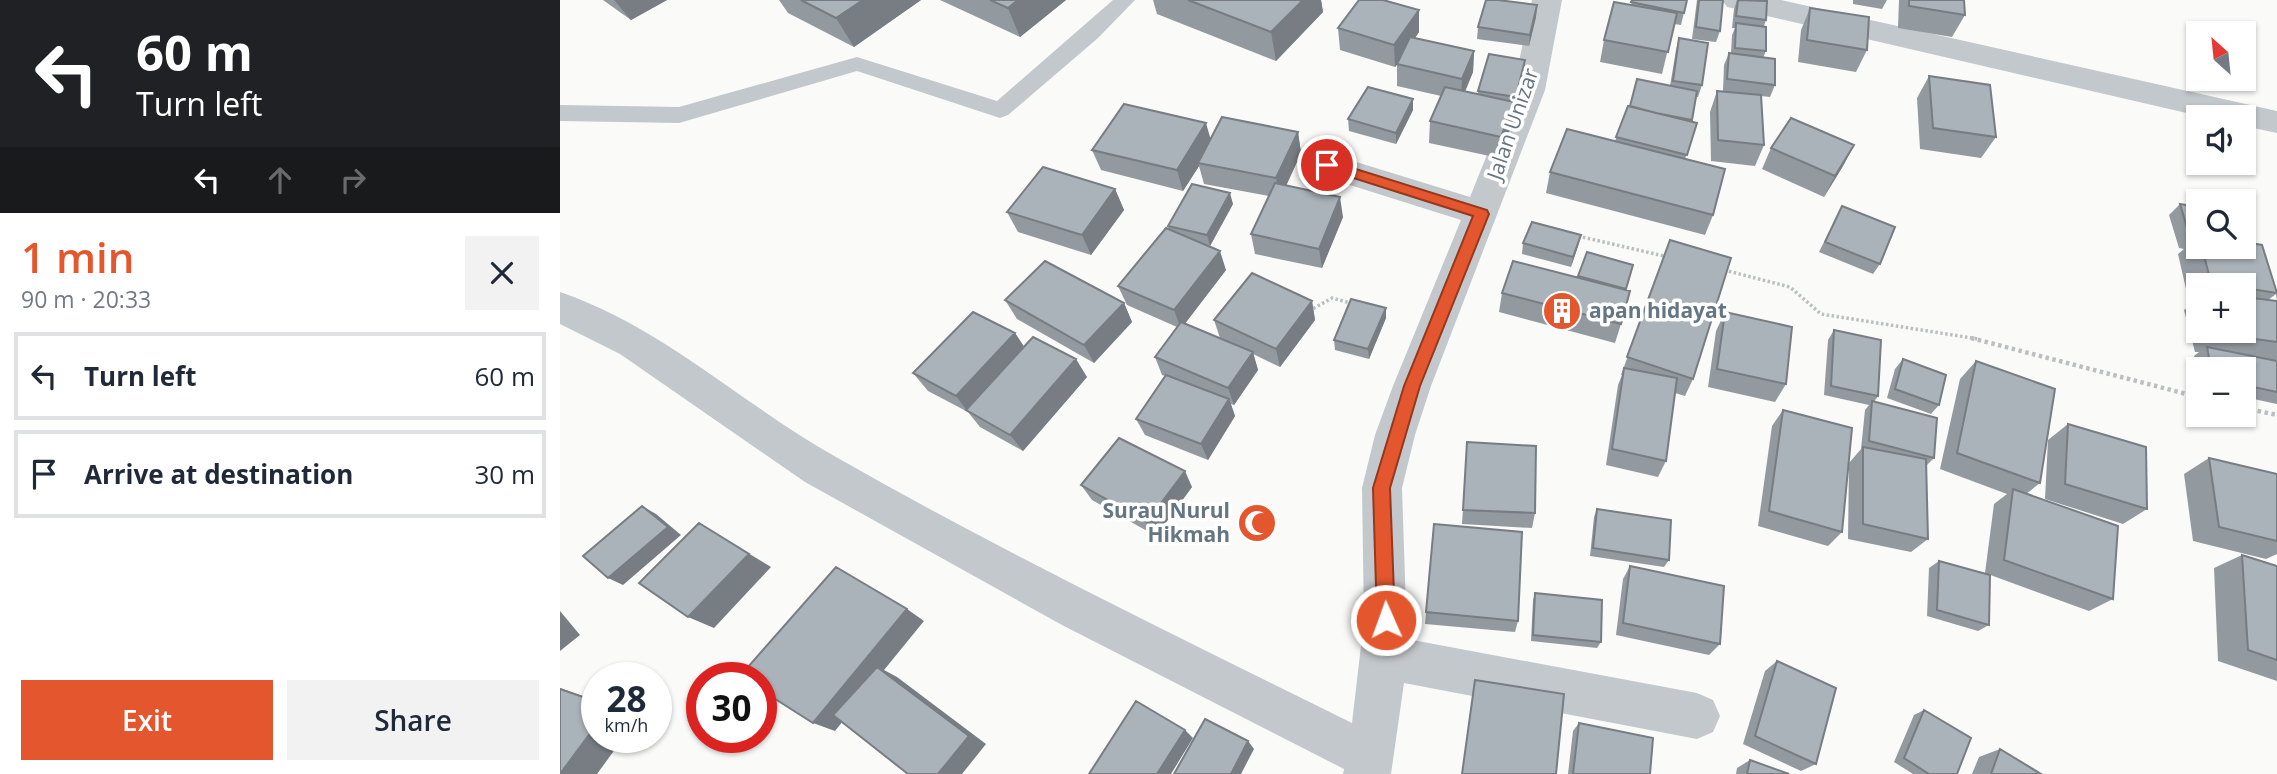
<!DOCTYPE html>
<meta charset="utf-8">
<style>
:root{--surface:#fff;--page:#f2f2f3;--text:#1f2937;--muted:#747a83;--line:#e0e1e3;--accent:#e4572e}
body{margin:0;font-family:"Open Sans",sans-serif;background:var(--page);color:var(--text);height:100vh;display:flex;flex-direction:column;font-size:26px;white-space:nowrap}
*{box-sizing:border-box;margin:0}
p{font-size:23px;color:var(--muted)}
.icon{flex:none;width:38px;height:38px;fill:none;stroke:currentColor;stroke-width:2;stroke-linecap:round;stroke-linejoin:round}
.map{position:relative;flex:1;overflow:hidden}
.drawer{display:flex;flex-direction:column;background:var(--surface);width:560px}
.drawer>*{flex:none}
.banner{background:#202124;color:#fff;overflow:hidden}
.needle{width:46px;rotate:333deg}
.buttons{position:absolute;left:1626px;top:21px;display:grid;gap:14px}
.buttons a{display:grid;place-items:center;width:70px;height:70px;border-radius:0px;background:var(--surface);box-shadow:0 2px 5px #0004;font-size:35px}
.speed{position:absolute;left:21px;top:662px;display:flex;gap:14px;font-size:35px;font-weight:700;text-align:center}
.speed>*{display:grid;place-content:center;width:91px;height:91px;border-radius:50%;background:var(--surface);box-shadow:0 2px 5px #0004;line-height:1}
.speed small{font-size:18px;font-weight:400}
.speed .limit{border:10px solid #d22;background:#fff;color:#111}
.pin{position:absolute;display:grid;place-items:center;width:60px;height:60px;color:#fff;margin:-30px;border:4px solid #fff;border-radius:50%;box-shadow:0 2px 7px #0007}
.me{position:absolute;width:77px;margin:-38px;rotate:358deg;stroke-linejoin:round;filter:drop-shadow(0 0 5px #0008)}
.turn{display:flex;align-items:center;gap:24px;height:147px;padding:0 21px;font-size:32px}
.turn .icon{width:91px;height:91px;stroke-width:2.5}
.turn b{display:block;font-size:49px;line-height:60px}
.lanes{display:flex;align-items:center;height:66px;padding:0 21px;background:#0003;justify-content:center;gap:35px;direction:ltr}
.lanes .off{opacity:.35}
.round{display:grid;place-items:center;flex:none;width:74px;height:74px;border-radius:0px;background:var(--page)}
.headline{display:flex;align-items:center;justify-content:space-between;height:119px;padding:0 21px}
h1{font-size:42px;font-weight:600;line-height:52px;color:var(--accent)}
.button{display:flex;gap:14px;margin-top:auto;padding:14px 21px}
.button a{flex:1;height:80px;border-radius:0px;background:var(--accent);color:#fff;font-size:28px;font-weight:600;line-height:80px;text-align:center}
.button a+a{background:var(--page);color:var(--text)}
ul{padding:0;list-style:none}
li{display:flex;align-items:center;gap:21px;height:88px;margin:0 14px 10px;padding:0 7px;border:4px solid var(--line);border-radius:0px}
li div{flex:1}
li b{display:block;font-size:26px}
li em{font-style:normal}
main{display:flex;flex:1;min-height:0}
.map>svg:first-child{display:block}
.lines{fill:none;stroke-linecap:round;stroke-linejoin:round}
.path-far1{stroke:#bbbfc2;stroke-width:3.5;stroke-dasharray:2.5 2.5;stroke-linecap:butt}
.path{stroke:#bbbfc2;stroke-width:4.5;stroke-dasharray:3.5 3.5;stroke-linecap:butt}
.lane{fill:#c3c8cc;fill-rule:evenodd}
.street{fill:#c3c8cc;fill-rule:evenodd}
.wall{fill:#929a9f;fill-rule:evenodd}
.shaded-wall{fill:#777d82}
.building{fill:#aab3b9;stroke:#777d82;stroke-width:2}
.route{fill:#e4572e;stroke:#94391e;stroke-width:2}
.labels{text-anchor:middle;stroke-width:7;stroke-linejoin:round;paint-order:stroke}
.street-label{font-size:21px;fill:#657683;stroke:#fff}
.poi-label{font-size:21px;font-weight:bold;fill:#657683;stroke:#fff;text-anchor:start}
</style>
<main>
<section class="drawer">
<div class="banner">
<div class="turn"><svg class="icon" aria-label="left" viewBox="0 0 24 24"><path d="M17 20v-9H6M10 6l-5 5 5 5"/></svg><div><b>60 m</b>Turn left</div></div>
<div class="lanes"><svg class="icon" aria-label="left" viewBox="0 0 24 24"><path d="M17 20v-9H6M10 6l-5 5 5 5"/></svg><svg class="icon off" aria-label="ahead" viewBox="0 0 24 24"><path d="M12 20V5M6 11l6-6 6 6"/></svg><svg class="icon off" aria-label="right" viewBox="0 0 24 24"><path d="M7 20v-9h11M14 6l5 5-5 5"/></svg></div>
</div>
<div class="headline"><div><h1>1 min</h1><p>90 m · 20:33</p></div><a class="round"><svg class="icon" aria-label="close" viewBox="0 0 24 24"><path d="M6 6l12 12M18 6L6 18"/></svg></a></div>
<ul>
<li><svg class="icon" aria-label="left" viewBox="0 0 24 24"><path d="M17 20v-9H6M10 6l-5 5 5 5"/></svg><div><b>Turn left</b></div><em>60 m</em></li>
<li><svg class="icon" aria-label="arrive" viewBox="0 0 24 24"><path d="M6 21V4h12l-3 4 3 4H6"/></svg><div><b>Arrive at destination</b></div><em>30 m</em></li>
</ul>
<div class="button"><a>Exit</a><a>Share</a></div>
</section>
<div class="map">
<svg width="1717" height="774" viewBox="0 0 1717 774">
<rect width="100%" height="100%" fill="#fafaf8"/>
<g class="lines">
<path class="path-far1" d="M 1018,236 L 1108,257
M 1164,270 L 1230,287 L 1261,314 L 1418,339
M 749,311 L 772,298 L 794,304"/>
<path class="path" d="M 1411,338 L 1638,397
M 1684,408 L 1717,415"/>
<path class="lane" d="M 553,0 L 575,0 L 538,38 L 448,115 L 440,118 L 297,71 L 119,123 L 0,121 L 0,105 L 119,107 L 297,57 L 437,101 Z"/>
<path class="street" d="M 972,0 L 1002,0 L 985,90 L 871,386 L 855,435 L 842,488 L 847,639 L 1137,693 L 1153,700 L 1160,716 L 1153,732 L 1137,739 L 844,683 L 831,774 L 783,774 L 784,769 L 502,625 L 245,482 L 60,354 L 0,324 L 0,292 C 103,327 183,405 276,457 C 444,553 619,637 792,723 L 804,620 L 802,488 L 815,435 L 833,386 L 901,220 L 755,174 L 750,165 L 755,156 L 767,153 L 910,197 L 953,90 Z
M 1162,0 L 1221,0 L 1717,111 L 1717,133 L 1684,126 L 1684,117 L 1644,117 L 1177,9 L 1167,7 Z"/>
</g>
<path class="wall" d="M 43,0 L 107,0 L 71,20 Z
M 219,0 L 361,0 L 294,47 L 228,13 Z
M 380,0 L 506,0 L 460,37 Z
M 593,0 L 761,0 L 763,12 L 716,61 L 597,14 Z
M 1072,0 L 1127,0 L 1121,25 L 1114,24 L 1102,74 L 1040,62 L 1044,40 L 1071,5 Z
M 1137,0 L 1163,0 L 1160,31 L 1156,42 L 1132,39 Z
M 1177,0 L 1203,0 L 1206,20 L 1204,26 L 1206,51 L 1203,58 L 1215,85 L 1210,97 L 1201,96 L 1204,145 L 1195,166 L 1151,161 L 1150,112 L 1157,91 L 1163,91 L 1164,65 L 1169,53 L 1171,53 L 1172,35 L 1175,28 L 1172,28 L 1174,9 Z
M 1293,0 L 1327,0 L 1322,9 L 1293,4 Z
M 1339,0 L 1404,0 L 1405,15 L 1392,37 L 1338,28 Z
M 977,5 L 976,17 L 969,46 L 917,39 L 918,27 Z
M 1250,8 L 1307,50 L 1296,72 L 1238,62 L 1241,30 Z
M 778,28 L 859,32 L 855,38 L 914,51 L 913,72 L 905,92 L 918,95 L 918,91 L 965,60 L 964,71 L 953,109 L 952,124 L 939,158 L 869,143 L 870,121 L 881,96 L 837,86 L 837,65 L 835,67 L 780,50 Z
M 1119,38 L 1142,85 L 1138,97 L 1136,97 L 1131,122 L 1137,123 L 1125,159 L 1153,215 L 1145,235 L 986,193 L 990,172 L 1055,141 L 1070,106 L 1110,86 L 1116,50 Z
M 1369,76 L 1436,137 L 1421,158 L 1360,149 L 1357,98 Z
M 853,99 L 853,110 L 836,144 L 789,131 L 788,119 Z
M 738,132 L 741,153 L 726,186 L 783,217 L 762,268 L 695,254 L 691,234 L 709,196 L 644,184 L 639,166 L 623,191 L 541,170 L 532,150 Z
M 1294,145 L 1283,166 L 1264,197 L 1202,169 L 1211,148 Z
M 555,189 L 564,210 L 531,255 L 458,232 L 447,212 Z
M 673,204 L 650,246 L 645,244 L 666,270 L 625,323 L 660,338 L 654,320 L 752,301 L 755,320 L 720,367 L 693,354 L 698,370 L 674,405 L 671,404 L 675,416 L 648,460 L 585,435 L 576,419 L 605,376 L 602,375 L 595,357 L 617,327 L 567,305 L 558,286 L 609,230 L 608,226 Z
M 1620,204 L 1638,207 L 1638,247 L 1684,247 L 1688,242 L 1716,291 L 1717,290 L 1717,404 L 1684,397 L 1684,369 L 1638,369 L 1638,381 L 1634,356 L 1639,352 L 1635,352 L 1624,310 L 1634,303 L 1629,302 L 1618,254 L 1624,249 L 1619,248 L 1609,215 ZM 1638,285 L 1684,285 L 1684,331 L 1638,331 ZM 1716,294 L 1717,301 L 1708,300 Z
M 1282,206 L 1320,264 L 1313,274 L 1259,252 Z
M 1021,235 L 1018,246 L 1011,267 L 962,254 L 963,243 Z
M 1110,240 L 1133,379 L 1125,396 L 1115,393 L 1106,461 L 1098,477 L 1046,465 L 1058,385 L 1062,375 L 1061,375 Z
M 1027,252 L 1066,290 L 1061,324 L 1055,343 L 939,312 L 942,293 L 1018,277 Z
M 445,300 L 564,303 L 572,322 L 534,363 L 457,319 Z
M 826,308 L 826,318 L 809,359 L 775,350 L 774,340 Z
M 1165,312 L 1226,384 L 1215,402 L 1148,387 L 1156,331 Z
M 1274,330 L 1318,396 L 1314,402 L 1374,458 L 1366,466 L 1368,539 L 1351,552 L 1288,539 L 1289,463 L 1301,449 L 1305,410 L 1309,405 L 1264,395 L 1268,340 Z
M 455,333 L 464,347 L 527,377 L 463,451 L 420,427 L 408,412 L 368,391 L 353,373 Z
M 1343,359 L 1379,405 L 1371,414 L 1327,398 L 1335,369 Z
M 1416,361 L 1480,483 L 1466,494 L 1553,599 L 1529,611 L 1425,573 L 1434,504 L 1447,494 L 1380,469 L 1400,379 Z
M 1223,410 L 1282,532 L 1268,546 L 1198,526 L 1212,426 Z
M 1508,424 L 1587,509 L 1563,524 L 1485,499 L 1488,440 Z
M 907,442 L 975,513 L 972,528 L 902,524 Z
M 1649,458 L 1717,474 L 1717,554 L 1706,559 L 1633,541 L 1624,474 Z
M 521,485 L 632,487 L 596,536 L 532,500 Z
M 1037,509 L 1109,560 L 1104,567 L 1030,556 L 1034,517 Z
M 1682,555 L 1717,566 L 1717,681 L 1658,661 L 1654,568 Z
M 1379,561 L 1429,625 L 1418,631 L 1367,616 L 1369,568 Z
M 1070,566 L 1160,644 L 1149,655 L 1056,635 L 1063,579 Z
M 975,593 L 1041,642 L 1037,648 L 971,641 L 973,600 Z
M 866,612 L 958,621 L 955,632 L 865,624 Z
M 1217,661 L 1256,764 L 1241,771 L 1183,744 L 1205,671 Z
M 1364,710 L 1397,774 L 1353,774 L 1334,762 L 1354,715 Z
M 1019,723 L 1090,774 L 1008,774 L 1013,731 Z
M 1440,749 L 1481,774 L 1412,774 L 1419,757 Z
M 1190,760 L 1229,774 L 1176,774 L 1177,768 Z"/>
<path class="shaded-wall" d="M 54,0 L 107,0 L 71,20 Z
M 303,0 L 361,0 L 294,47 L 276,18 Z
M 458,0 L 506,0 L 460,37 L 448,8 Z
M 743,0 L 761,0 L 763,12 L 716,61 L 711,32 Z
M 977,5 L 976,17 L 969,46 L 970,35 Z
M 859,10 L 859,32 L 835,67 L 834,45 Z
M 914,51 L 913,72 L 901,100 L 902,79 Z
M 965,60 L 964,71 L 954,109 L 956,97 Z
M 853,99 L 853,110 L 836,144 L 836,133 Z
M 954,102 L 952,124 L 939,158 L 941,137 Z
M 646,123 L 652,144 L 638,163 L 639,166 L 623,191 L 617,170 Z
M 738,132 L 741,153 L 720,199 L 716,178 Z
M 1294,145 L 1283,166 L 1264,197 L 1275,176 Z
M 555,189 L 564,210 L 531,255 L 522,235 Z
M 670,193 L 673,204 L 650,246 L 647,235 Z
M 780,197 L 783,217 L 762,268 L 759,249 Z
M 1021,235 L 1018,246 L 1011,267 L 1013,257 Z
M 660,251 L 666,270 L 621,329 L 614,310 Z
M 752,301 L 755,320 L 720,367 L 716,349 Z
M 564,303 L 572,322 L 534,363 L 524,345 Z
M 826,308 L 826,318 L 809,359 L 808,349 Z
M 455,333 L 467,351 L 408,412 L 396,396 Z
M 693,352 L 698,370 L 674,405 L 668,388 Z
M 516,359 L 527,377 L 463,451 L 450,435 Z
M 669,399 L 675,416 L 648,460 L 641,444 Z
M 625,471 L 632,487 L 596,536 L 587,522 Z
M 82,506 L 96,514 L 121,535 L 63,585 L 48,578 Z
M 139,523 L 211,567 L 154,628 L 128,617 Z
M 347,609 L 364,621 L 324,670 L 337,677 L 426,744 L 402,774 L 378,774 L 323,671 L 275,731 L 253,723 Z
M 0,611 L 20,635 L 0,651 Z
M 0,688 L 37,701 L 37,702 L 0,689 Z
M 37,724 L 37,737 L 64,737 L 37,774 L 0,774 Z
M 625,730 L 633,738 L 611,774 L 597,774 Z
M 688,741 L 694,749 L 681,774 L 671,774 Z"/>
<path class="building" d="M 241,0 L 303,0 L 276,18 Z
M 430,0 L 458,0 L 448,8 Z
M 628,0 L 743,0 L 711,32 Z
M 799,0 L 823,0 L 859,10 L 834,45 L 778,28 Z
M 926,0 L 938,0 L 977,5 L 970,35 L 918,27 Z
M 1072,0 L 1127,0 L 1124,13 L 1071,2 Z
M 1139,0 L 1163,0 L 1160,31 L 1136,27 Z
M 1178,0 L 1207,1 L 1206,20 L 1176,16 Z
M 1349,0 L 1404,0 L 1405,15 L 1349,6 Z
M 1054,2 L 1117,13 L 1108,52 L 1044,40 Z
M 1250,8 L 1309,17 L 1307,50 L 1247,40 Z
M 1176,23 L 1206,27 L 1206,51 L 1175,48 Z
M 850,37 L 914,51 L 902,79 L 837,64 Z
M 1119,38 L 1148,43 L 1142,85 L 1113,81 Z
M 1169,53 L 1215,59 L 1215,85 L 1167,79 Z
M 929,54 L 965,60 L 956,97 L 918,91 Z
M 1369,76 L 1430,85 L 1436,137 L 1373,128 Z
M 1077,79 L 1137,91 L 1132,120 L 1096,113 L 1070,106 Z
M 808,87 L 853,99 L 836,133 L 788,119 Z
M 885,87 L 954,102 L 941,137 L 870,121 Z
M 1157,91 L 1201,95 L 1204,145 L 1158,140 Z
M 564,104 L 646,123 L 617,170 L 532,150 Z
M 1068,106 L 1137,123 L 1127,155 L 1056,137 Z
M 662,117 L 738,132 L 716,178 L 638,163 Z
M 1231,118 L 1294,145 L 1275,176 L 1211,148 Z
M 1007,129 L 1165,169 L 1153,215 L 990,172 Z
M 483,167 L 555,189 L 522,235 L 447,212 Z
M 715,183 L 780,197 L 759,249 L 691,234 Z
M 632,184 L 670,193 L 647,235 L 608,226 Z
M 1620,204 L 1638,207 L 1638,236 L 1636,238 L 1630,237 Z
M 1282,206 L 1335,227 L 1320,264 L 1265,242 Z
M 972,222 L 1021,235 L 1013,257 L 963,243 Z
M 606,228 L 660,251 L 614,310 L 558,286 Z
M 1684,229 L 1688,242 L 1684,242 Z
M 1110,240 L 1171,258 L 1133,379 L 1067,357 Z
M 1684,242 L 1702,245 L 1717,293 L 1684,288 L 1684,285 L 1668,285 L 1651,283 L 1642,247 L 1684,247 Z
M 1027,252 L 1073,265 L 1066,289 L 1018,276 Z
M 485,261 L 564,303 L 524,345 L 445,300 Z
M 953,261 L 1070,291 L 1061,324 L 942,293 Z
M 692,273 L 752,301 L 716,349 L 654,320 Z
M 1684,297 L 1717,301 L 1717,342 L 1659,334 L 1658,331 L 1684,331 Z
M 791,299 L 826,308 L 808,349 L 774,340 Z
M 413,312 L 455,333 L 396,396 L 353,373 Z
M 1165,312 L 1232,327 L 1226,384 L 1157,369 Z
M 621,322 L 693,352 L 668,388 L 595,357 Z
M 1274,330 L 1321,340 L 1318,396 L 1271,386 Z
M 473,337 L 516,359 L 450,435 L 406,410 Z
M 1647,347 L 1717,361 L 1717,392 L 1684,385 L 1684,369 L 1651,369 Z
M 1343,359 L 1386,375 L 1379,405 L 1335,389 Z
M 1416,361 L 1495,389 L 1480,483 L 1397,453 Z
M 1064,368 L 1117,378 L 1106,461 L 1052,449 Z
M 606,375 L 669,399 L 641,444 L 576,419 Z
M 1312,401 L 1377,418 L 1374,458 L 1309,441 Z
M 1223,410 L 1292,428 L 1282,532 L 1209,511 Z
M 1508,424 L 1586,447 L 1587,509 L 1505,484 Z
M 559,438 L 625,471 L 587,522 L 521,485 Z
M 907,442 L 976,446 L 975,513 L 903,510 Z
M 1303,447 L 1366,459 L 1368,539 L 1303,524 Z
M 1649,458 L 1717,474 L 1717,541 L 1659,527 Z
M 1453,489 L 1558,526 L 1553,599 L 1444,560 Z
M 82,506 L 108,527 L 48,578 L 23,556 Z
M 1037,509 L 1111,520 L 1109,560 L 1033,548 Z
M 139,523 L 189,554 L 128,617 L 79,583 Z
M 874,524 L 962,532 L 958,621 L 866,612 Z
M 1682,555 L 1717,566 L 1717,660 L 1688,650 Z
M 1379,561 L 1430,575 L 1429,625 L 1377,610 Z
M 1070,566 L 1164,586 L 1160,644 L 1063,623 Z
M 276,567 L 347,609 L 253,723 L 201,690 L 201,677 L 180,676 Z
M 975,593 L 1042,600 L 1041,642 L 973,635 Z
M 1217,661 L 1276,688 L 1256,764 L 1195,736 Z
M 317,667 L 409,736 L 378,774 L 348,774 L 273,715 Z
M 915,680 L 1004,694 L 996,774 L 902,774 Z
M 0,689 L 37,702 L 37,724 L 0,774 Z
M 576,701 L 625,730 L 597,774 L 529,774 Z
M 1364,710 L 1411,738 L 1397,774 L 1369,774 L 1344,758 Z
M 645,719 L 688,741 L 671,774 L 614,774 Z
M 1019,723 L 1093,738 L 1090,774 L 1013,774 Z
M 1440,749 L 1481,774 L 1431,774 Z
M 1190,760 L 1229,774 L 1187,774 Z"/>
<path class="route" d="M 767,160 L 927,210 L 929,214 L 860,386 L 830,488 L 835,620 L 833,626 L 826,629 L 820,626 L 817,620 L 813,488 L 844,386 L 913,216 L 762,168 L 762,161 Z"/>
<defs>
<symbol id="building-disc" viewBox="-11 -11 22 22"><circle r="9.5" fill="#e4572e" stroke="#fff"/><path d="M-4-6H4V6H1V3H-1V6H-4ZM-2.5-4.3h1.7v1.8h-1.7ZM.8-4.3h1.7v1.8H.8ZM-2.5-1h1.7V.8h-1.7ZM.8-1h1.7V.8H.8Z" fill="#fff"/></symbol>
<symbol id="mosque-disc" viewBox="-11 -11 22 22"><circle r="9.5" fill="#e4572e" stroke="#fff"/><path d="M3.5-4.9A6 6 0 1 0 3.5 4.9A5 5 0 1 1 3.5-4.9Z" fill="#fff"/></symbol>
</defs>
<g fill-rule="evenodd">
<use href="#building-disc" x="980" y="289" width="44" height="44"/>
<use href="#mosque-disc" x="675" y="501" width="44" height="44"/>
</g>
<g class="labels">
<g class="street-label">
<text transform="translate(953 124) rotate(-71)" y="7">Jalan Unizar</text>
</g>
<g class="poi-label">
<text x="1029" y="318">apan hidayat</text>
<text x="670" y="518" text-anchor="end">Surau Nurul<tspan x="670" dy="24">Hikmah</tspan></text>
</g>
</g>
</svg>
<div class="buttons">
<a><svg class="needle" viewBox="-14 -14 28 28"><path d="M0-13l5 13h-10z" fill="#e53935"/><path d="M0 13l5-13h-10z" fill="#747a83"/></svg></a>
<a><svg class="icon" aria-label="sound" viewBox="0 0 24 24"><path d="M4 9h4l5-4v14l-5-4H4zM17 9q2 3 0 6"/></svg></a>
<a><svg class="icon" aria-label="search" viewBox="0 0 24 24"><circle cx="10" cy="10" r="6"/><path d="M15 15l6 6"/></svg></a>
<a>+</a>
<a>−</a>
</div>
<div class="speed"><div>28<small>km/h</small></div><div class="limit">30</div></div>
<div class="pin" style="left:767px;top:165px;background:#d93025"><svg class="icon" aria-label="arrive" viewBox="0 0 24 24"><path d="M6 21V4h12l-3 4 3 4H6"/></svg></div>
<svg class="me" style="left:826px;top:620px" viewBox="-20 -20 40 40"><circle r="17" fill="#e4572e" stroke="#fff" stroke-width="3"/><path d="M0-11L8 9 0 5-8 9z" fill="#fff"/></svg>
</div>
</main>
